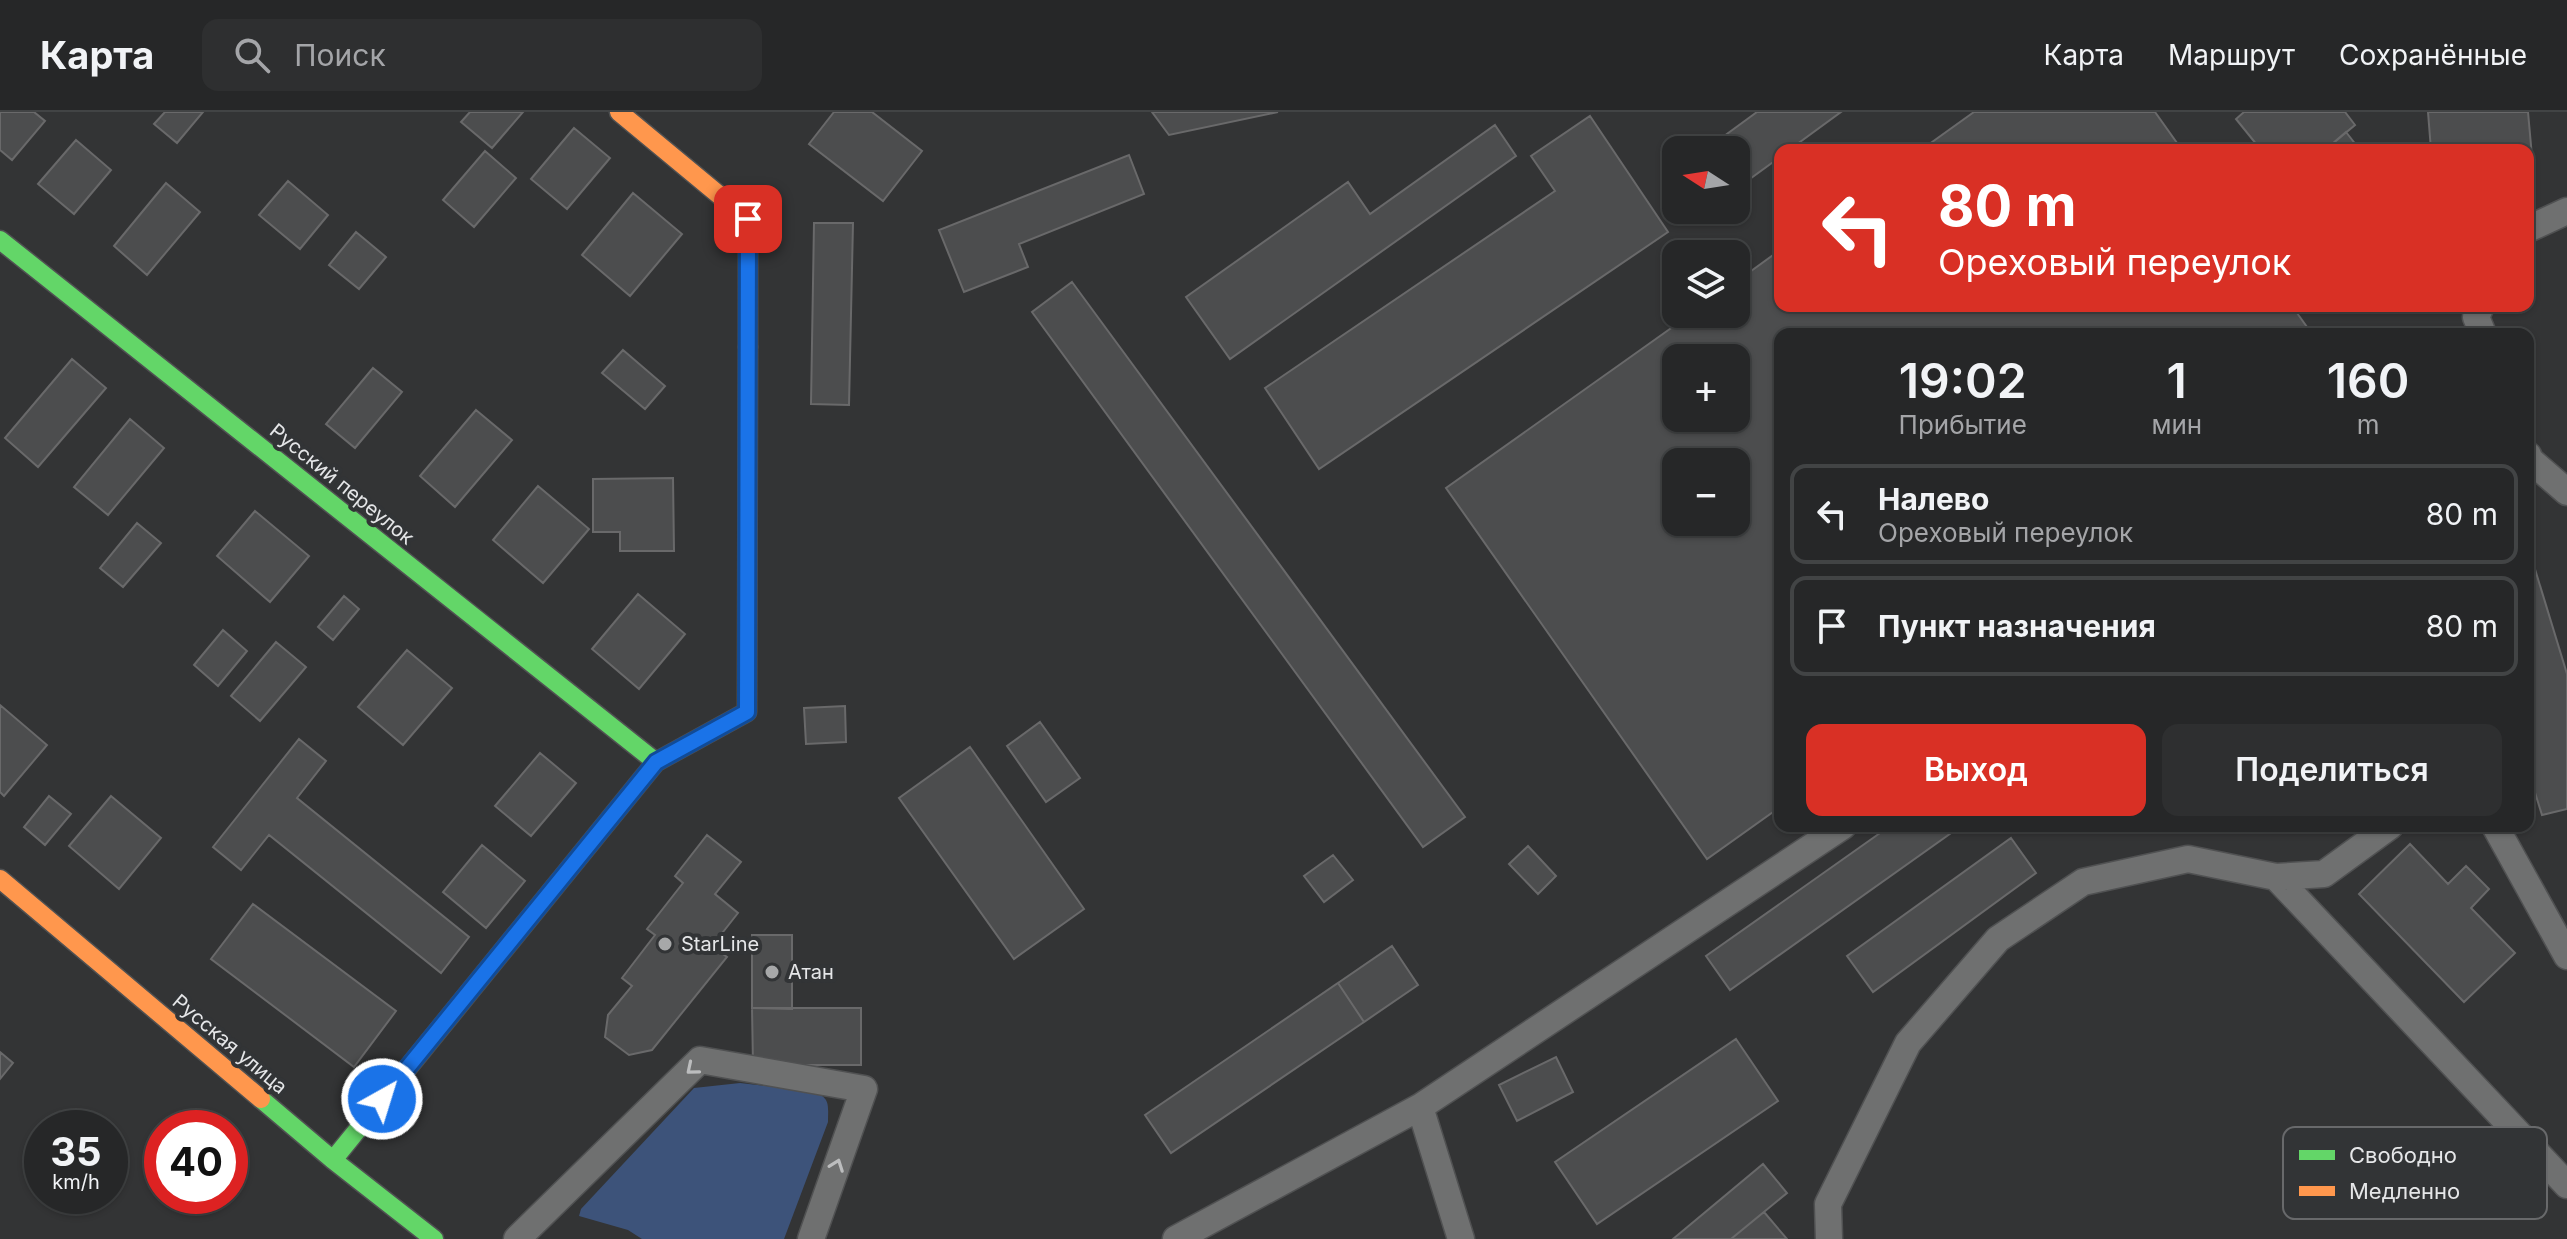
<!DOCTYPE html>
<html lang="ru">
<meta charset="utf-8">
<style>
:root{--surface:#262728;--page:#2e2f30;--text:#f1f3f6;--muted:#a4a5a8;--line:#424445;--accent:#d93025}
body{margin:0;font-family:Inter,sans-serif;background:var(--page);color:var(--text);height:100vh;display:flex;flex-direction:column;font-size:30px;white-space:nowrap}
*{box-sizing:border-box;margin:0}
p{font-size:26px;color:var(--muted)}
.icon{flex:none;width:44px;height:44px;fill:none;stroke:currentColor;stroke-width:2;stroke-linecap:round;stroke-linejoin:round}
.map{position:relative;flex:1;overflow:hidden}
.panel{position:absolute;left:1774px;top:216px;width:760px;height:504px;display:flex;flex-direction:column;background:var(--surface);border-radius:16px;box-shadow:0 2px 6px #0004,0 0 0 2px var(--line)}
.panel>*{flex:none}
.banner{position:absolute;left:1774px;top:32px;width:760px;height:168px;border-radius:16px;box-shadow:0 2px 6px #0004,0 0 0 2px var(--line);background:#d93025;color:#fff;overflow:hidden}
.needle{width:52px;rotate:282deg}
.fabs{position:absolute;left:1662px;top:24px;display:grid;gap:16px}
.fabs a{display:grid;place-items:center;width:88px;height:88px;border-radius:16px;background:var(--surface);box-shadow:0 2px 6px #0004,0 0 0 2px var(--line);font-size:40px}
.speed{position:absolute;left:24px;top:998px;display:flex;gap:16px;font-size:40px;font-weight:700;text-align:center}
.speed>*{display:grid;place-content:center;width:104px;height:104px;border-radius:50%;background:var(--surface);box-shadow:0 2px 6px #0004,0 0 0 2px var(--line);line-height:1}
.speed small{font-size:20px;font-weight:400}
.speed .limit{border:12px solid #d22;background:#fff;color:#111}
.pin{position:absolute;display:grid;place-items:center;width:68px;height:68px;color:#fff;margin:-34px;border-radius:16px;box-shadow:0 4px 12px #0006}
.me{position:absolute;width:88px;margin:-44px;rotate:39deg;stroke-linejoin:round;filter:drop-shadow(0 0 6px #0008)}
.turn{display:flex;align-items:center;gap:28px;height:168px;padding:0 32px;font-size:36px}
.turn .icon{width:104px;height:104px;stroke-width:2.5}
.turn b{display:block;font-size:56px;line-height:68px}
.eta{display:flex;justify-content:space-evenly;align-items:center;height:136px;text-align:center}
.eta b{font-size:48px;font-weight:600;line-height:56px}
.button{display:flex;gap:16px;margin-top:auto;padding:16px 32px}
.button a{flex:1;height:92px;border-radius:16px;background:var(--accent);color:#fff;font-size:32px;font-weight:600;line-height:92px;text-align:center}
.button a+a{background:var(--page);color:var(--text)}
ul{padding:0;list-style:none}
li{display:flex;align-items:center;gap:24px;height:100px;margin:0 16px 12px;padding:0 16px;border:4px solid var(--line);border-radius:16px}
li div{flex:1}
li b{display:block;font-size:30px}
li em{font-style:normal}
header{display:flex;align-items:center;gap:48px;box-sizing:border-box;height:112px;padding:0 40px;background:var(--surface);border-bottom:2px solid var(--line)}
header strong{font-size:38px}
nav{display:flex;gap:44px;margin-inline-start:auto;font-size:28px}
.search{width:560px;height:72px;background:var(--page);display:flex;align-items:center;gap:20px;box-sizing:border-box;padding:0 28px;border-radius:16px;color:var(--muted);font-size:30px}
.map>svg:first-child{display:block}
.green{fill:#3d537a}
.building{fill:#4c4d4e;stroke:#69696a;stroke-width:2;fill-rule:evenodd}
.lines{fill:none;stroke-linecap:round;stroke-linejoin:round}
.lane-casing{stroke:#505152;stroke-width:29}
.fast-casing{stroke:#505152;stroke-width:21}
.slow-casing{stroke:#505152;stroke-width:21}
.lane{stroke:#6f7070;stroke-width:26}
.fast{stroke:#63d668;stroke-width:18}
.slow{stroke:#ff974d;stroke-width:18}
.oneway{stroke:#bcbdbe}
.route-casing{stroke:#114b97;stroke-width:20}
.route{stroke:#1a73e8;stroke-width:14}
.poi-dot{fill:#a7a8a9;stroke:#323436;stroke-width:3}
.labels{text-anchor:middle;stroke-width:8;stroke-linejoin:round;paint-order:stroke}
.street-label{font-size:20px;fill:#e5e6e8;stroke:#323436}
.poi-label{font-size:20px;fill:#e5e6e8;stroke:#323436;text-anchor:start}
.key{fill:#323436;stroke:#68696b;stroke-width:2}
.key-label{font-size:22px;fill:#e5e6e8}
</style>
<header>
<strong>Карта</strong>
<div class="search"><svg class="icon" aria-label="search" viewBox="0 0 24 24"><circle cx="10" cy="10" r="6"/><path d="M15 15l6 6"/></svg>Поиск</div>
<nav><a>Карта</a><a>Маршрут</a><a>Сохранённые</a></nav>
</header>
<div class="map">
<svg width="2567" height="1127" viewBox="0 0 2567 1127">
<rect width="100%" height="100%" fill="#333435"/>
<path class="green" d="M 740,971 L 812,979 C 831,986 828,992 828,1010 L 784,1127 L 642,1127 L 628,1118 L 579,1104 L 581,1097 L 694,976 Z"/>
<path class="building" d="M 0,0 L 34,0 L 45,9 L 12,48 L 0,38 Z
M 165,0 L 203,0 L 177,31 L 154,12 Z
M 470,0 L 523,0 L 492,36 L 461,10 Z
M 834,0 L 872,0 L 922,39 L 883,89 L 809,32 Z
M 1152,0 L 1278,0 L 1169,23 Z
M 1757,0 L 1841,0 L 1789,38 L 1780,38 L 1780,45 L 1736,77 L 1736,38 L 1705,38 Z
M 1974,0 L 2155,0 L 2182,38 L 1921,38 Z
M 2244,0 L 2345,0 L 2355,13 L 2325,38 L 2261,38 L 2236,7 Z
M 2428,0 L 2528,0 L 2535,78 L 2528,79 L 2528,38 L 2431,38 Z
M 1590,4 L 1668,120 L 1319,357 L 1265,276 L 1555,79 L 1531,44 Z
M 1495,13 L 1516,44 L 1230,247 L 1186,185 L 1348,70 L 1370,102 Z
M 574,16 L 610,46 L 567,97 L 531,67 Z
M 2346,20 L 2360,38 L 2325,38 Z
M 76,28 L 111,58 L 74,102 L 38,72 Z
M 485,39 L 516,66 L 474,115 L 443,88 Z
M 1129,43 L 1144,82 L 1019,132 L 1028,155 L 964,180 L 939,118 Z
M 288,69 L 328,103 L 300,137 L 259,103 Z
M 166,71 L 200,100 L 147,163 L 114,134 Z
M 633,81 L 682,122 L 630,184 L 582,143 Z
M 814,111 L 853,111 L 849,293 L 811,292 Z
M 356,120 L 386,145 L 359,177 L 329,153 Z
M 1780,138 L 1780,194 L 2292,194 L 2312,222 L 1780,222 L 1780,695 L 1707,747 L 1446,376 L 1691,202 L 1736,202 L 1736,170 ZM 1676,246 L 1736,246 L 1736,306 L 1676,306 ZM 1676,350 L 1736,350 L 1736,410 L 1676,410 Z
M 1072,170 L 1465,705 L 1423,735 L 1032,200 Z
M 623,238 L 665,274 L 645,297 L 602,261 Z
M 72,247 L 106,276 L 38,355 L 5,326 Z
M 373,256 L 402,280 L 355,336 L 326,312 Z
M 476,298 L 512,328 L 455,395 L 420,364 Z
M 130,307 L 164,336 L 108,403 L 74,375 Z
M 673,366 L 674,439 L 620,439 L 620,420 L 593,420 L 593,367 Z
M 538,374 L 589,417 L 543,471 L 493,428 Z
M 255,399 L 309,444 L 270,490 L 217,444 Z
M 137,411 L 161,431 L 123,475 L 100,456 Z
M 2528,444 L 2531,444 L 2567,562 L 2567,697 L 2542,703 L 2528,658 Z
M 638,482 L 685,522 L 639,577 L 592,537 Z
M 344,484 L 359,497 L 333,528 L 318,515 Z
M 223,518 L 247,539 L 218,574 L 194,553 Z
M 276,530 L 306,555 L 260,609 L 231,584 Z
M 407,538 L 452,576 L 403,633 L 358,595 Z
M 0,593 L 47,633 L 4,684 L 0,680 Z
M 845,594 L 846,630 L 806,632 L 804,596 Z
M 1040,610 L 1080,666 L 1046,690 L 1007,634 Z
M 299,627 L 326,649 L 297,686 L 469,825 L 441,861 L 269,723 L 241,758 L 213,735 Z
M 970,635 L 1084,797 L 1014,847 L 899,686 Z
M 540,641 L 576,671 L 531,724 L 495,694 Z
M 49,684 L 71,702 L 45,733 L 24,715 Z
M 111,684 L 161,726 L 119,777 L 69,734 Z
M 1890,714 L 1961,714 L 1730,878 L 1706,844 Z
M 707,723 L 741,750 L 715,782 L 738,801 L 712,834 L 727,845 L 652,938 L 629,943 L 605,925 L 608,903 L 632,874 L 622,866 L 655,823 L 647,817 L 683,771 L 675,764 Z
M 2011,726 L 2036,761 L 1873,880 L 1847,844 Z
M 2410,732 L 2448,772 L 2466,754 L 2489,777 L 2471,796 L 2515,841 L 2464,890 L 2359,782 Z
M 482,733 L 525,769 L 486,816 L 443,780 Z
M 1528,734 L 1556,764 L 1538,782 L 1509,752 Z
M 1333,743 L 1353,768 L 1324,790 L 1304,764 Z
M 253,792 L 396,899 L 354,955 L 211,847 Z
M 752,823 L 792,823 L 792,897 L 752,896 Z
M 1392,834 L 1418,873 L 1364,910 L 1338,871 Z
M 1338,871 L 1364,910 L 1171,1041 L 1145,1003 Z
M 752,896 L 861,896 L 861,953 L 753,953 Z
M 1736,927 L 1778,989 L 1597,1112 L 1555,1050 Z
M 0,940 L 13,951 L 0,967 Z
M 1556,945 L 1573,980 L 1517,1009 L 1499,973 Z
M 1763,1052 L 1787,1081 L 1731,1127 L 1673,1127 Z
M 1764,1100 L 1787,1127 L 1731,1127 Z"/>
<g class="lines">
<defs>
<path id="lane" d="M 2528,117 L 2567,99
M 2481,194 L 2476,205 L 2483,222
M 2528,343 L 2530,348 L 2567,380
M 2495,714 L 2567,844
M 2276,765 L 2567,1073
M 1420,995 L 1461,1127
M 517,1127 L 700,948 L 864,977 L 811,1127
M 1176,1127 L 1420,995 L 1843,714
M 1829,1127 L 1828,1092 L 1908,931 L 1998,827 L 2083,770 L 2188,747 L 2276,765 L 2324,762 L 2390,714"/>
<path id="fast" d="M 0,128 L 656,650
M 261,987 L 333,1048 L 434,1127
M 333,1048 L 656,650 L 747,600 L 748,235"/>
<path id="slow" d="M 619,0 L 748,107 L 748,235
M 0,767 L 261,987"/>
</defs>
<use href="#lane" class="lane-casing"/>
<use href="#fast" class="fast-casing"/>
<use href="#slow" class="slow-casing"/>
<use href="#lane" class="lane"/>
<use href="#fast" class="fast"/>
<use href="#slow" class="slow"/>
</g>
<defs><path id="oneway-chevron" d="M-2-3.5L2.5 0L-2 3.5" fill="none" stroke-width="1.6" stroke-linecap="round" stroke-linejoin="round" transform="scale(2)"/></defs>
<g class="oneway">
<use href="#oneway-chevron" transform="translate(692 957) rotate(140)"/>
<use href="#oneway-chevron" transform="translate(837 1053) rotate(-70)"/>
</g>
<g class="lines">
<defs>
<path id="route" d="M 382,987 L 656,650 L 747,600 L 748,107"/>
</defs>
<use href="#route" class="route-casing"/>
<use href="#route" class="route"/>
</g>
<g class="poi-dot">
<circle cx="665" cy="832" r="8"/>
<circle cx="772" cy="860" r="8"/>
</g>
<g class="labels">
<g class="street-label">
<text transform="translate(342 372) rotate(39)" y="7">Русский переулок</text>
<text transform="translate(230 932) rotate(40)" y="7">Русская улица</text>
</g>
<g class="poi-label">
<text x="681" y="839">StarLine</text>
<text x="788" y="867">Атан</text>
</g>
</g>
<rect x="2283" y="1015" width="264" height="92" rx="12" class="key"/>
<rect x="2299" y="1038" width="36" height="10" fill="#63d668"/>
<rect x="2299" y="1074" width="36" height="10" fill="#ff974d"/>
<g class="key-label">
<text x="2349" y="1051">Свободно</text>
<text x="2349" y="1087">Медленно</text>
</g>
</svg>
<div class="fabs">
<a><svg class="needle" viewBox="-14 -14 28 28"><path d="M0-13l5 13h-10z" fill="#e53935"/><path d="M0 13l5-13h-10z" fill="#a4a5a8"/></svg></a>
<a><svg class="icon" aria-label="layers" viewBox="0 0 24 24"><path d="M12 4l9 5-9 5-9-5zM3 14l9 5 9-5"/></svg></a>
<a>+</a>
<a>−</a>
</div>
<div class="speed"><div>35<small>km/h</small></div><div class="limit">40</div></div>
<div class="pin" style="left:748px;top:107px;background:#d93025"><svg class="icon" aria-label="arrive" viewBox="0 0 24 24"><path d="M6 21V4h12l-3 4 3 4H6"/></svg></div>
<svg class="me" style="left:382px;top:987px" viewBox="-20 -20 40 40"><circle r="17" fill="#1a73e8" stroke="#fff" stroke-width="3"/><path d="M0-11L8 9 0 5-8 9z" fill="#fff"/></svg>
<div class="banner">
<div class="turn"><svg class="icon" aria-label="left" viewBox="0 0 24 24"><path d="M17 20v-9H6M10 6l-5 5 5 5"/></svg><div><b>80 m</b>Ореховый переулок</div></div>
</div>
<section class="panel">
<div class="eta">
<div><b>19:02</b><p>Прибытие</p></div>
<div><b>1</b><p>мин</p></div>
<div><b>160</b><p>m</p></div>
</div>
<ul>
<li><svg class="icon" aria-label="left" viewBox="0 0 24 24"><path d="M17 20v-9H6M10 6l-5 5 5 5"/></svg><div><b>Налево</b><p>Ореховый переулок</p></div><em>80 m</em></li>
<li><svg class="icon" aria-label="arrive" viewBox="0 0 24 24"><path d="M6 21V4h12l-3 4 3 4H6"/></svg><div><b>Пункт назначения</b></div><em>80 m</em></li>
</ul>
<div class="button"><a>Выход</a><a>Поделиться</a></div>
</section>
</div>
